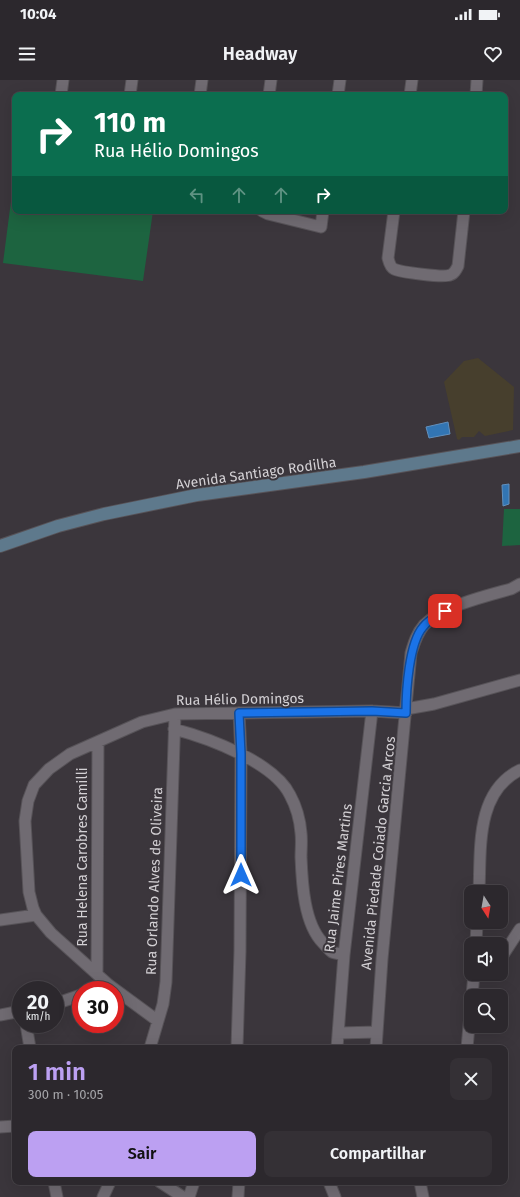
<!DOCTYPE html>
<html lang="pt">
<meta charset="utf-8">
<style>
:root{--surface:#2c282d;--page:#343035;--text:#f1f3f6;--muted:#a6a6aa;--line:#484449;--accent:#bca0f2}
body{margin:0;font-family:"Fira Sans",sans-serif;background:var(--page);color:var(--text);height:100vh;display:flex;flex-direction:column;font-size:15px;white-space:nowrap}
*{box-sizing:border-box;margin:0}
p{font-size:13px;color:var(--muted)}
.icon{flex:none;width:22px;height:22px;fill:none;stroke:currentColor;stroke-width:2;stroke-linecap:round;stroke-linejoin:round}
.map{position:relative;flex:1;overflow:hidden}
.details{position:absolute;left:12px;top:965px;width:496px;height:140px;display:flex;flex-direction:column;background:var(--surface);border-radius:8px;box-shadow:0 4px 16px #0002,0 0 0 1px var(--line)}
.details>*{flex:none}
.guide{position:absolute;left:12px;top:12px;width:496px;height:122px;border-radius:8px;box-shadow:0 4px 16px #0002,0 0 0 1px var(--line);background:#0b6e4f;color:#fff;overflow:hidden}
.needle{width:26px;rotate:169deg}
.controls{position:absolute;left:464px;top:805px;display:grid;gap:8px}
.controls a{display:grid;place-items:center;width:44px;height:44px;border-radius:8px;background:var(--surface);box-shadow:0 4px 16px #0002,0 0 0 1px var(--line);font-size:20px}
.speed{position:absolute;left:12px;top:901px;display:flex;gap:8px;font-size:20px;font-weight:700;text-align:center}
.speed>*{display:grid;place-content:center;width:52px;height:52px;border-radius:50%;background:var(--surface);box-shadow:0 4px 16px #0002,0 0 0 1px var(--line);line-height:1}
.speed small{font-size:10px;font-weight:400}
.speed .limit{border:6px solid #d22;background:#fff;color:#111}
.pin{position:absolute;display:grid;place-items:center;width:34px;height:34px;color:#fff;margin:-17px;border-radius:8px;box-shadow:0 2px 6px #0006}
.me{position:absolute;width:44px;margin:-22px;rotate:0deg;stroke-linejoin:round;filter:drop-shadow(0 0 3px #0008)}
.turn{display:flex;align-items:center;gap:14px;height:84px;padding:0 16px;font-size:18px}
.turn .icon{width:52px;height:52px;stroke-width:2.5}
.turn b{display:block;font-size:28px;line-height:34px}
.lanes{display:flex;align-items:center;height:38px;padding:0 16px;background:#0003;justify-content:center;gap:20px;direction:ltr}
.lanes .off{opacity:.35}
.round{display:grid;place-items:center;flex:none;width:42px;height:42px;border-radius:8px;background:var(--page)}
.headline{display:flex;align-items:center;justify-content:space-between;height:68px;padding:0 16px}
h1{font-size:24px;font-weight:600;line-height:30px;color:var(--accent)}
.primary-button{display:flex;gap:8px;margin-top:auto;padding:8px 16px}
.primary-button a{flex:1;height:46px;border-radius:8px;background:var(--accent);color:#111;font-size:16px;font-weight:600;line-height:46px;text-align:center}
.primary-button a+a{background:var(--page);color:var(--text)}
.status{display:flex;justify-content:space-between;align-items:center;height:28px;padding:0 20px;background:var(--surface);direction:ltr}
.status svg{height:11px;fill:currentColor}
header{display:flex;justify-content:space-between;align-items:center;height:52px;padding:0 16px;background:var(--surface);font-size:18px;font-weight:600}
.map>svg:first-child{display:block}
.education{fill:#473f2d}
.green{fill:#1d6440}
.water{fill:#3275b3;stroke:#6290bd}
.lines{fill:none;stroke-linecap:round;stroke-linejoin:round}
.street-casing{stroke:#575358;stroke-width:13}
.secondary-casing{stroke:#575358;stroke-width:14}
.street{stroke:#706b72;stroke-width:11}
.secondary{stroke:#5e798c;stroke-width:12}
.route-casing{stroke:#114b97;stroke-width:10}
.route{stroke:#1a73e8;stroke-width:7}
.labels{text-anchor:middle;stroke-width:4;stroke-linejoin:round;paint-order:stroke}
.street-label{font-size:14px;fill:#d3d0d4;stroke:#3b363c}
</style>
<div class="status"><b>10:04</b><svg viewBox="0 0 49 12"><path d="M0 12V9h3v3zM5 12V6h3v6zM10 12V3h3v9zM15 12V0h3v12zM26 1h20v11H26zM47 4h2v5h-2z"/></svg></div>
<header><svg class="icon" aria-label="menu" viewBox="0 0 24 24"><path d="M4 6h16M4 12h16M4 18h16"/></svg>Headway<svg class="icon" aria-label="heart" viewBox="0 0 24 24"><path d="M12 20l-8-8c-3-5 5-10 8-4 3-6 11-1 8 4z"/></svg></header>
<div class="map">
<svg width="520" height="1117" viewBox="0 0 520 1117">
<rect width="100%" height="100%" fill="#3b363c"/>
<path class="education" d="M 478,278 L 514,307 L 513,350 L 485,356 L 479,351 L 474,357 L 462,357 L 459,360 L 457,359 L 444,302 L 464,281 Z"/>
<path class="green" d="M 15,90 L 15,131 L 153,131 L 143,201 L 3,183 Z
M 504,429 L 520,429 L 520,465 L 502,466 Z"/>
<path class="water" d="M 448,342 L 450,354 L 429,358 L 426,347 Z
M 509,404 L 509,424 L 503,426 L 502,405 Z"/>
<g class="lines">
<defs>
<path id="street" d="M 61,15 L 63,0
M 130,15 L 132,0
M 200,15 L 202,0
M 269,15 L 271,0
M 338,15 L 340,0
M 410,15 L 412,0
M 476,15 L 477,0
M 262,131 L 268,134 L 321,147 L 323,131
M 394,131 L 388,178 C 389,182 390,187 394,189 C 400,192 444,198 450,195 C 454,194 456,190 458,186 L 464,131
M 406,629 L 434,624 L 520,600
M 174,649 C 208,658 274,682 290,715 C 296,726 300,740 301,753 C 302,761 301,769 301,777 C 302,803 304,844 323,863 C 326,866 329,870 332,872 C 335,873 340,874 344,875
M 479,812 C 481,770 475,712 520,690
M 0,840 L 36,835
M 476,864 L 477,842
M 501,878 L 520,849
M 97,893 L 98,662
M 95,910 L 109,905
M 472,916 L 474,894
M 55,924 L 81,915
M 0,935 L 21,931
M 158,941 L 109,905 L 51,853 L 36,835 L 33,828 L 29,812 L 25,741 L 28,721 L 34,705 L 49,689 L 70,674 L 142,642 L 175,634 L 372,631 L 406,633
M 26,944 L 30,968
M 339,953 L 377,952
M 150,968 L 163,924 L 166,902 L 175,634
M 237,968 L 240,871 L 241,674 L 239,633
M 337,968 L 344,875 L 372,631
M 376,968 L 382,879 L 411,573 C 414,563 417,553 424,545 C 443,526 486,516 511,509 L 520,504
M 467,968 L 471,924
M 0,1047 L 15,1046
M 54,1102 L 57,1117
M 160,1102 L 183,1117
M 329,1102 L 335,1117
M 420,1102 L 423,1117
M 103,1117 L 110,1102
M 189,1117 L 194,1102
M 238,1117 L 239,1102"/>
<path id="secondary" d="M 0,466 L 58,446 L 104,434 L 197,415 L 364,392 L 520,366"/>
</defs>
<use href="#street" class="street-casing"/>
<use href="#secondary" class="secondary-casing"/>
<use href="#street" class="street"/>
<use href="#secondary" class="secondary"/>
</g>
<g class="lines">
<defs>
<path id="route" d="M 241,795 L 241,674 L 239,633 L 372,631 L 406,633 C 406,611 409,563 423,547 C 428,540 438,535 445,531"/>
</defs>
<use href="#route" class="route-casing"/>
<use href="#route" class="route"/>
</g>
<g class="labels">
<g class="street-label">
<text transform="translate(256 393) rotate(-8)" y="5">Avenida Santiago Rodilha</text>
<text transform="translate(240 619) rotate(-1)" y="5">Rua Hélio Domingos</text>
<text transform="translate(378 773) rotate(-84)" y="5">Avenida Piedade Coiado Garcia Arcos</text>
<text transform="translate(82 777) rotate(-90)" y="5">Rua Helena Carobres Camilli</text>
<text transform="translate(338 798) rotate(-83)" y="5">Rua Jaime Pires Martins</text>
<text transform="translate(154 801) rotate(-88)" y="5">Rua Orlando Alves de Oliveira</text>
</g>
</g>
</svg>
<div class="controls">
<a><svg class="needle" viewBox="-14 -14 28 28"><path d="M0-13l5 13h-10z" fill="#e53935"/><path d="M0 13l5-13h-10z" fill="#a6a6aa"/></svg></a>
<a><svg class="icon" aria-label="sound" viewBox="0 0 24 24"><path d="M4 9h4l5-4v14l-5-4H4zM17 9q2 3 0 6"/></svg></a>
<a><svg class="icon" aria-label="search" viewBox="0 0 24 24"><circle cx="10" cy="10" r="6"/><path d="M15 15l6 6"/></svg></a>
</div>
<div class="speed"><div>20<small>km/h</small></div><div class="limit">30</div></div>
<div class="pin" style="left:445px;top:531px;background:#d93025"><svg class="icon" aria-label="arrive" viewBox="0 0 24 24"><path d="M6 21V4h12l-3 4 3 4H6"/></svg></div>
<svg class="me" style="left:241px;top:795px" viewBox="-20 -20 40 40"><path d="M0-17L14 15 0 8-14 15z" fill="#1a73e8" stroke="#fff" stroke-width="4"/></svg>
<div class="guide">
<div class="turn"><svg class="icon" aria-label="right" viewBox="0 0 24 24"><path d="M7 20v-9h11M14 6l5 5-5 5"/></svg><div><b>110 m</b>Rua Hélio Domingos</div></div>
<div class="lanes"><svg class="icon off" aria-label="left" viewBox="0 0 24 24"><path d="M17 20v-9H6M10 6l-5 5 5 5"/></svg><svg class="icon off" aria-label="ahead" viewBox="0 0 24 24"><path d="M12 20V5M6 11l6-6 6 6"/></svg><svg class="icon off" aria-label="ahead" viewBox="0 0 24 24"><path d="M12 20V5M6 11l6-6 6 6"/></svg><svg class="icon" aria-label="right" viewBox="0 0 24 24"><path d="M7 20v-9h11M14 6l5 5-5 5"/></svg></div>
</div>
<section class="details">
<div class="headline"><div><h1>1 min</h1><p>300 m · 10:05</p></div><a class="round"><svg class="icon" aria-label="close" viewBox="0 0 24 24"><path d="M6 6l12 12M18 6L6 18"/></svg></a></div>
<div class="primary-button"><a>Sair</a><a>Compartilhar</a></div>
</section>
</div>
